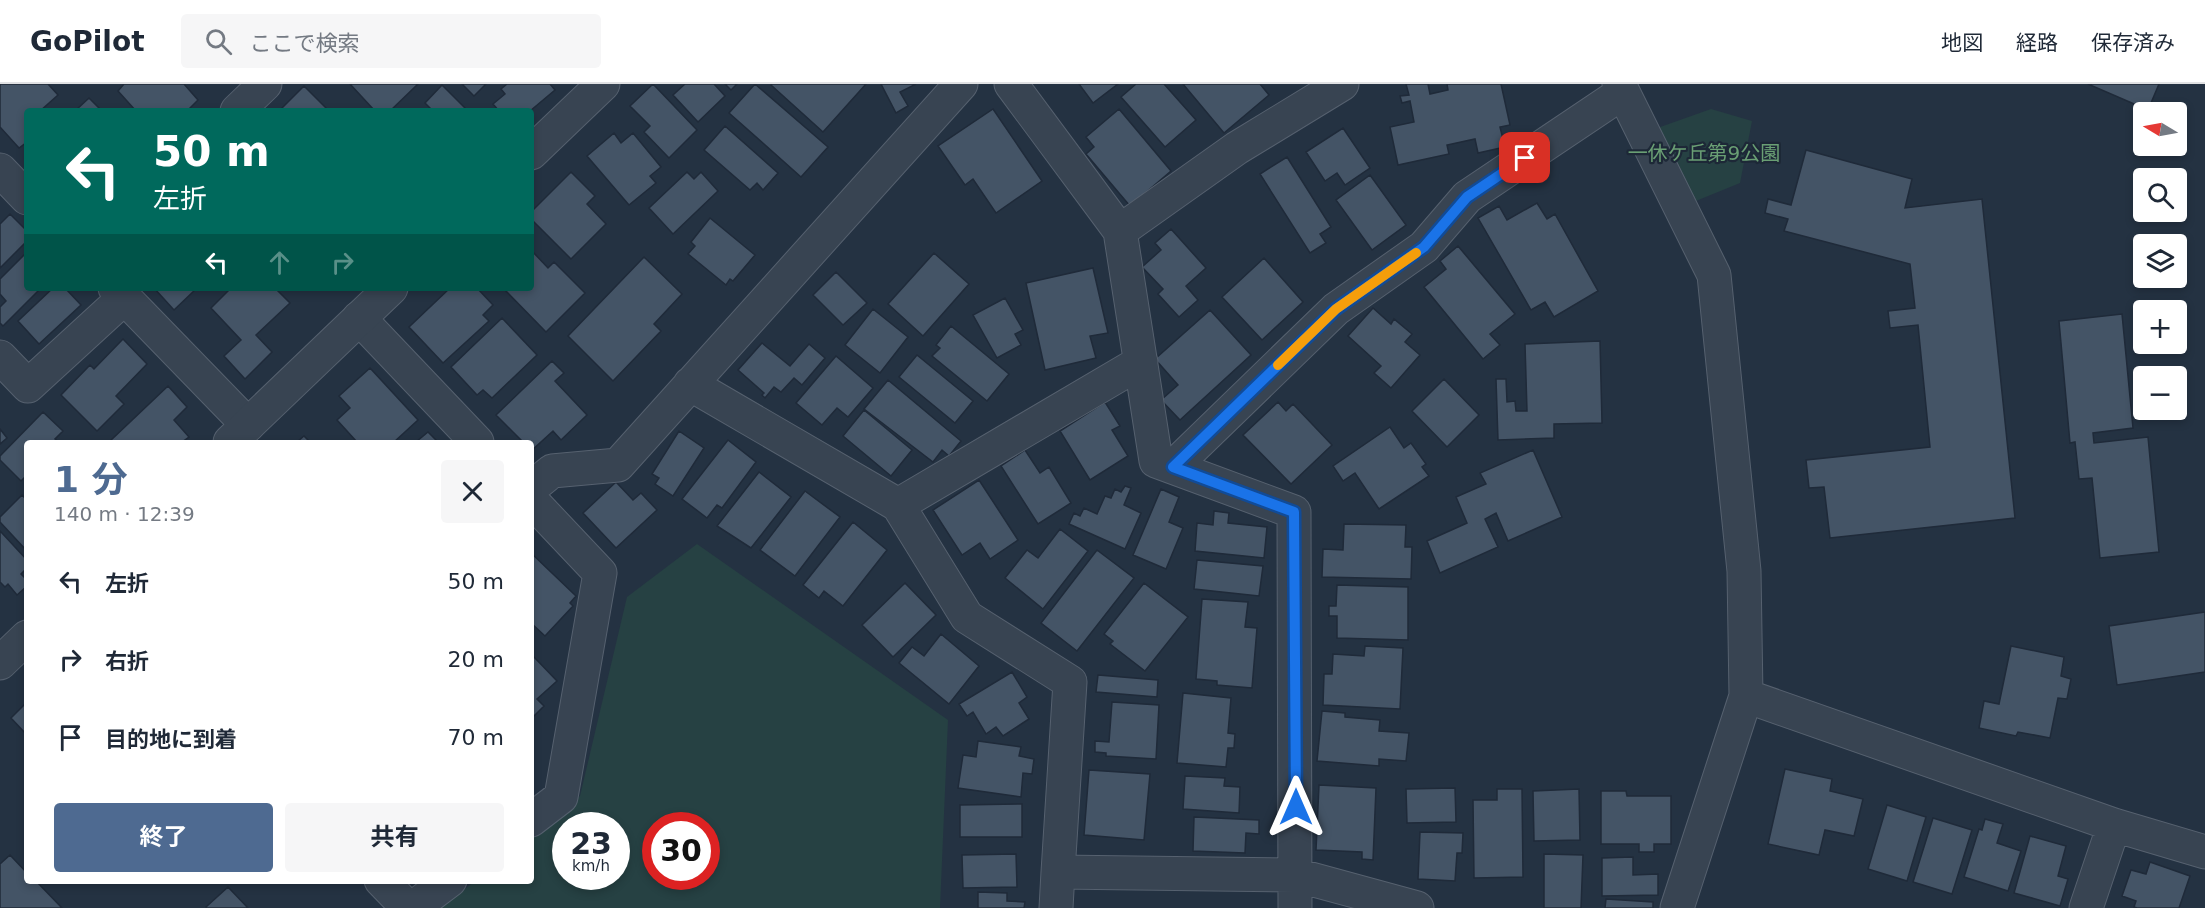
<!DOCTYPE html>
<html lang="ja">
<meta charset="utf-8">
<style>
:root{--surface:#fff;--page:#f6f6f7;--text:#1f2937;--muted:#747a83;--line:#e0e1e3;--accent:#4e6a91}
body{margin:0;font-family:"DejaVu Sans","Noto Sans JP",sans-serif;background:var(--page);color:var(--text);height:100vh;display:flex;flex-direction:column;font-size:22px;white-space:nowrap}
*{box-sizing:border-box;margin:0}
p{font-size:20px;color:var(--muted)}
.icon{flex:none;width:33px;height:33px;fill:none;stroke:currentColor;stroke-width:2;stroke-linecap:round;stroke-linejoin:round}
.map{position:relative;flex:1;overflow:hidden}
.side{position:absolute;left:24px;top:356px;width:510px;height:444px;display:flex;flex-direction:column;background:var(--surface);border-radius:6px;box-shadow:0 3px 9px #0003}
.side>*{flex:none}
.top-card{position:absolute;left:24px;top:24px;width:510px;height:183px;border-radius:6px;box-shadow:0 3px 9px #0003;background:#00695c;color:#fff;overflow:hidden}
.needle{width:39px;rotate:280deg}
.buttons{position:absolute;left:2133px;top:18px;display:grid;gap:12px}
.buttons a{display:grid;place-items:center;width:54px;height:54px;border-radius:6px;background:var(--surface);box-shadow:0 3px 9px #0003;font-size:30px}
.speed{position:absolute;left:552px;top:728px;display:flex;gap:12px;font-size:30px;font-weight:700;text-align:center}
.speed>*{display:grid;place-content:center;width:78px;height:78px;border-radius:50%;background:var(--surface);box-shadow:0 3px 9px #0003;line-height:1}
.speed small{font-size:15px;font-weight:400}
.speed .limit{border:9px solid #d22;background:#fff;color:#111}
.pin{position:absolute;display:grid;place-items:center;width:51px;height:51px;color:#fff;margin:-26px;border-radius:12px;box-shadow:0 3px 9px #0006}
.me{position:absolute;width:66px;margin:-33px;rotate:0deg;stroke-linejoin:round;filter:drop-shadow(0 0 4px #0008)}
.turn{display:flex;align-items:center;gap:21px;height:126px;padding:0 30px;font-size:27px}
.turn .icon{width:78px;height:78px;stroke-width:2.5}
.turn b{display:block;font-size:42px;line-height:51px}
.lanes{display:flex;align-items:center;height:57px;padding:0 30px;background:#0003;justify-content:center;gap:30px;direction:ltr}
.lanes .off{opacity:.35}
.round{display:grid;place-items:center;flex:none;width:63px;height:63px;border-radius:6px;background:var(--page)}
.summary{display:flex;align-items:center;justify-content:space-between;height:102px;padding:0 30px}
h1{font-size:36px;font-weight:700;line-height:45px;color:var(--accent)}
.button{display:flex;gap:12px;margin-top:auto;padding:12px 30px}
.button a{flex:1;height:69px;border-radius:6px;background:var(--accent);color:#fff;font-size:24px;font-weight:700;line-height:69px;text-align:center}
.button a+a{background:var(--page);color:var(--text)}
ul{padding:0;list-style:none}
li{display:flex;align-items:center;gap:18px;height:78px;padding:0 30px}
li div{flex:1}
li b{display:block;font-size:22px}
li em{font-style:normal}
header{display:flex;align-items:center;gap:36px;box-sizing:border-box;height:84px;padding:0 30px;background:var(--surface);border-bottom:2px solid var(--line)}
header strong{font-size:28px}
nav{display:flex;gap:33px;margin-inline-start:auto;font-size:21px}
.search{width:420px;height:54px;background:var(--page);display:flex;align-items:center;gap:15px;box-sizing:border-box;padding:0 21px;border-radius:6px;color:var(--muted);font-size:22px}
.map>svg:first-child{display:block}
.green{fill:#264143;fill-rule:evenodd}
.building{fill:#445466;stroke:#1f2a39;stroke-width:1.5}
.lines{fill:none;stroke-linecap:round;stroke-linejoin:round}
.minor-casing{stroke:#56616f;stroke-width:35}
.tertiary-casing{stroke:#56616f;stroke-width:35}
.minor{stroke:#384452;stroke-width:33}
.tertiary{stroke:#384452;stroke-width:33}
.route-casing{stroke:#114b97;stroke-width:15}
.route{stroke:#1a73e8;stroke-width:10}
.slow{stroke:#f59e0b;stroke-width:10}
.labels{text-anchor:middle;stroke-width:4.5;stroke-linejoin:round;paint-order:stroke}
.park-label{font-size:20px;fill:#6a9f74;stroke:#1d2837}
</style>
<header>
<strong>GoPilot</strong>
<div class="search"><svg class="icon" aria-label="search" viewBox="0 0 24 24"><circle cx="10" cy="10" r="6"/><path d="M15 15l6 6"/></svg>ここで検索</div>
<nav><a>地図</a><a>経路</a><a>保存済み</a></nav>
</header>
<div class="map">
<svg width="2205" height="824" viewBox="0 0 2205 824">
<rect width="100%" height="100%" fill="#243242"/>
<path class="green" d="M 1711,25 L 1752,37 L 1740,99 L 1686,121 L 1649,47 Z
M 697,460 L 948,636 L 940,824 L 441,824 L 475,797 L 531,796 L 531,752 L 580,712 L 627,513 ZM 566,741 L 616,741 L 616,792 L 566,792 ZM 656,741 L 706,741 L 706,792 L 656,792 Z"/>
<path class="building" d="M 0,0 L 48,0 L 58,11 L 40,27 L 27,27 L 27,58 L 19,64 L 0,43 Z
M 124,0 L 184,0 L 198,16 L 187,27 L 136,27 L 118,7 Z
M 350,0 L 418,0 L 390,27 L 375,27 Z
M 462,0 L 486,0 L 474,12 Z
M 507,0 L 550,0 L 555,6 L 530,27 L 499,27 L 493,20 L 505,10 L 501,5 Z
M 653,0 L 697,46 L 669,74 L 644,48 L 650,42 L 630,22 Z
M 685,0 L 714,0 L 725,12 L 698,38 L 673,11 Z
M 725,0 L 737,0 L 731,6 Z
M 755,0 L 828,63 L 801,93 L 729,29 Z
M 866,0 L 823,48 L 771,1 L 772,0 Z
M 881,0 L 916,0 L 900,8 L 908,22 L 896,29 Z
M 1079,0 L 1118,0 L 1093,19 Z
M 1136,0 L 1164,0 L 1196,36 L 1165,63 L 1121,13 Z
M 1183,0 L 1260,0 L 1269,11 L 1224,49 Z
M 1406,0 L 1428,0 L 1430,10 L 1448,6 L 1447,0 L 1501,0 L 1510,41 L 1500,43 L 1505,63 L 1478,69 L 1475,55 L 1447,61 L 1449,70 L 1398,81 L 1390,43 L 1414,38 L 1410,17 L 1402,19 L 1400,12 L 1409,11 Z
M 2088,0 L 2159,0 L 2148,26 Z
M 442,1 L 468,27 L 433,27 L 425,19 Z
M 304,2 L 329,27 L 279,27 Z
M 89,14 L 102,27 L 75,27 Z
M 993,25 L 1042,97 L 996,129 L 973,95 L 965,101 L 938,62 Z
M 1119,25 L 1171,87 L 1130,122 L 1086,70 L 1094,63 L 1086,53 Z
M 725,42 L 778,89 L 763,106 L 757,99 L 750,106 L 704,66 Z
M 1343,44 L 1370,84 L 1345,101 L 1337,89 L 1325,97 L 1306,68 Z
M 614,49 L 621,59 L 633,49 L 661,83 L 650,92 L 656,99 L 629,121 L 587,72 Z
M 1806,66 L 1912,95 L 1905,124 L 1982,115 L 2015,434 L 1830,454 L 1824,403 L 1809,404 L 1806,376 L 1930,363 L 1918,241 L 1890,244 L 1888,227 L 1915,224 L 1910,180 L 1784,147 L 1788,135 L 1765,129 L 1768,115 L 1791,121 Z
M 1287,73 L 1331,143 L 1320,150 L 1326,159 L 1310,169 L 1260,90 Z
M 571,88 L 595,112 L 587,120 L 606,140 L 571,175 L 531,135 L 531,128 Z
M 687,88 L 694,95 L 701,88 L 718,107 L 673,150 L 649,124 Z
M 1370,91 L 1406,141 L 1372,166 L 1336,116 Z
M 1537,119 L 1547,135 L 1555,130 L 1598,207 L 1554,233 L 1545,218 L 1531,226 L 1478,134 L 1499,122 L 1507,136 Z
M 10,130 L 27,147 L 27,157 L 0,184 L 0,140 Z
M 710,134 L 755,171 L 733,197 L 730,195 L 726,201 L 688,170 L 695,162 L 691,158 Z
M 1171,145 L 1206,184 L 1186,202 L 1198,216 L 1179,233 L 1158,210 L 1163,205 L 1142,183 L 1161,166 L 1155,159 Z
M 1458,162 L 1515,230 L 1490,250 L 1500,261 L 1483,275 L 1424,203 L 1446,185 L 1440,177 Z
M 531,166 L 548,184 L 554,178 L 585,209 L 546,248 L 503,204 L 531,204 Z
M 27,168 L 27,204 L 41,204 L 3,242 L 0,239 L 0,223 L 6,217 L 0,210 L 0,195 Z
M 934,169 L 969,200 L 923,252 L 888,220 Z
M 644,173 L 682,210 L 654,240 L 661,247 L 613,297 L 568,252 Z
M 1264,174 L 1303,218 L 1262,256 L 1222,213 Z
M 1093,184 L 1108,249 L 1090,252 L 1096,274 L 1045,286 L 1026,199 Z
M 836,188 L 867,219 L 843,241 L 813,211 Z
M 53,204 L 65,204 L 81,221 L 39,260 L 18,237 Z
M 154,204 L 197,204 L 174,226 Z
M 231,204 L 275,204 L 290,219 L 256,251 L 272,268 L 245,295 L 224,272 L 241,256 L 211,224 Z
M 450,204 L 477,204 L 493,221 L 483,231 L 489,237 L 443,279 L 409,243 Z
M 1005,214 L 1023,246 L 1015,250 L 1021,261 L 997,274 L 973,231 Z
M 1373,224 L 1391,240 L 1394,235 L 1412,250 L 1405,258 L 1420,271 L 1391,304 L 1374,289 L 1381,282 L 1348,252 Z
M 873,225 L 908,253 L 880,289 L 845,261 Z
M 1210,226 L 1251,271 L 1180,336 L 1161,316 L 1178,301 L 1155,275 Z
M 2122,230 L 2133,344 L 2093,349 L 2094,359 L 2148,353 L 2159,468 L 2100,474 L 2092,394 L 2079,395 L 2075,358 L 2070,359 L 2059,237 Z
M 502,234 L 537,271 L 492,314 L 483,306 L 477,311 L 451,283 Z
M 951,242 L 1009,290 L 987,317 L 932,272 L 940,264 L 936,261 Z
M 123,255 L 147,280 L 116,312 L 124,320 L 97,347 L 61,311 L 90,281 L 94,285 Z
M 1600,257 L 1602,339 L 1554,340 L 1554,354 L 1498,356 L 1496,295 L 1506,295 L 1507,318 L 1515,317 L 1516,327 L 1527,327 L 1525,260 Z
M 762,259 L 790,282 L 809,260 L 825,274 L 802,301 L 794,294 L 781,308 L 774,303 L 765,314 L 762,311 L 764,309 L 738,286 Z
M 917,271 L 973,317 L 955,339 L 899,293 Z
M 836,272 L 873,304 L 848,333 L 837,324 L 822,341 L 796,319 Z
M 552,277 L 564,289 L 555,297 L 587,331 L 561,356 L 553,347 L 531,367 L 531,358 L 523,358 L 496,331 Z
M 370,284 L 418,336 L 394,358 L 357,358 L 337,336 L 350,324 L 339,312 Z
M 1444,295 L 1479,331 L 1447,363 L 1412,327 Z
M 888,296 L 961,357 L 949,372 L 942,366 L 933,378 L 864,325 Z
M 168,302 L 187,323 L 174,336 L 189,353 L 182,358 L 109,358 Z
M 1105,318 L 1120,342 L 1112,346 L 1128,372 L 1090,396 L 1060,347 Z
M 1278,318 L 1286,327 L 1293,320 L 1332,361 L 1291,400 L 1243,351 Z
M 864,326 L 912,366 L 891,392 L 843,352 Z
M 43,328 L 63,347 L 55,355 L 59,358 L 27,358 L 27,391 L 21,397 L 0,376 L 0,372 Z
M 1390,343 L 1404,364 L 1411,359 L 1426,380 L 1422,383 L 1429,392 L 1379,425 L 1355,389 L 1343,397 L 1333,382 Z
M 0,345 L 7,354 L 0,360 Z
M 679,347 L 704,364 L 673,412 L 655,400 L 659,394 L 652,390 Z
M 428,348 L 438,358 L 416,358 Z
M 304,352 L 310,358 L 297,358 Z
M 728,356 L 756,378 L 722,424 L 717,421 L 707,434 L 682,415 Z
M 1025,366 L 1040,389 L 1049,383 L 1071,419 L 1038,440 L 1001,382 Z
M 1533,366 L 1562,433 L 1508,457 L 1496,429 L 1485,435 L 1498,463 L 1440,489 L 1427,457 L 1467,439 L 1456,413 L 1486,400 L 1480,389 Z
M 759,388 L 791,413 L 751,464 L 717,442 Z
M 979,396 L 1018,456 L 990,475 L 980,459 L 962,471 L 933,426 Z
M 616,398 L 633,416 L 641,409 L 657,426 L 616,464 L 583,429 Z
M 1125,402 L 1131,404 L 1124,421 L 1141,429 L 1125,465 L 1069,440 L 1074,429 L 1080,432 L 1084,424 L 1097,430 L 1105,412 L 1111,414 L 1115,405 L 1121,408 Z
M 1161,405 L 1179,413 L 1169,438 L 1183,444 L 1166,485 L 1133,471 Z
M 805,407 L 840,433 L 795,492 L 760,466 Z
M 22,411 L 27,416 L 27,467 L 0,438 L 0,433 Z
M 1214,427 L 1229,429 L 1228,439 L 1267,443 L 1264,474 L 1195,467 L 1197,439 L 1213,441 Z
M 853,438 L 887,466 L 843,522 L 824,507 L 819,514 L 803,501 Z
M 1344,440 L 1406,441 L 1405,463 L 1412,463 L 1411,495 L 1322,493 L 1323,465 L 1343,466 Z
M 1060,445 L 1088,467 L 1043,525 L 1005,494 L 1027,466 L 1038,474 Z
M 0,447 L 27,476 L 27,484 L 21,490 L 27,496 L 27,502 L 17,511 L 8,500 L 5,503 L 0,498 Z
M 1097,466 L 1134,494 L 1077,567 L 1041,539 Z
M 531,469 L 576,512 L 570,519 L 573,522 L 545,552 L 531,539 Z
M 1197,476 L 1263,482 L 1259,512 L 1194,505 Z
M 905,499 L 936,531 L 893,573 L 862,541 Z
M 1144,499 L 1188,533 L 1145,587 L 1110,560 L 1113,557 L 1104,550 Z
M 1337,501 L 1408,503 L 1408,556 L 1337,554 L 1337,532 L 1329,532 L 1329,522 L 1336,522 Z
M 1202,515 L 1248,518 L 1245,543 L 1257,544 L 1252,604 L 1217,601 L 1217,597 L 1196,595 Z
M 2205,528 L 2205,588 L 2117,601 L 2109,542 Z
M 941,550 L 979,582 L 949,620 L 899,579 L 912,563 L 924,572 Z
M 1365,562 L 1403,564 L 1400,625 L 1323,621 L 1324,590 L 1332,590 L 1333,570 L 1364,572 Z
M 2011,562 L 2064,573 L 2061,592 L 2071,595 L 2067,615 L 2058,614 L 2050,654 L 2018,648 L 2016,652 L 1979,644 L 1984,617 L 1999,620 Z
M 533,572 L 557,597 L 537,615 L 544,622 L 531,635 L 531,574 Z
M 1012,588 L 1027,613 L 1019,619 L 1029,635 L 1003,652 L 996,643 L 986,650 L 973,628 L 967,632 L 959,620 Z
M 1098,591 L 1158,596 L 1157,613 L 1096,608 Z
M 1183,609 L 1231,614 L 1228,649 L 1235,650 L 1234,664 L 1228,664 L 1226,683 L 1177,679 Z
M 27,618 L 27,651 L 11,634 Z
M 1112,618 L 1159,621 L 1156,675 L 1106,672 L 1106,669 L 1095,668 L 1095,657 L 1109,658 Z
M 1322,627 L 1345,629 L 1345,633 L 1380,636 L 1379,647 L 1409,649 L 1406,677 L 1379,675 L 1379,682 L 1317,677 Z
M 978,657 L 1021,663 L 1019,672 L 1034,675 L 1032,690 L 1023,689 L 1021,713 L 958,704 L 963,671 L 976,673 Z
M 1785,685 L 1832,695 L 1830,707 L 1863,715 L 1854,752 L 1825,746 L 1819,771 L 1768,760 Z
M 1089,686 L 1150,690 L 1144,756 L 1084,751 Z
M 1185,692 L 1225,694 L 1224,702 L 1240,703 L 1239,729 L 1183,725 Z
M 1319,701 L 1376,704 L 1373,776 L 1362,775 L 1362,768 L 1316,766 Z
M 1455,704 L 1456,738 L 1407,739 L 1406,705 Z
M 1497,705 L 1522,705 L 1523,793 L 1474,794 L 1473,716 L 1497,716 Z
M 1579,705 L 1580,756 L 1534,757 L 1533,707 Z
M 1601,707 L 1626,707 L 1627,712 L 1671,712 L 1671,760 L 1654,760 L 1654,768 L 1639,768 L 1639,760 L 1601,760 Z
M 1022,720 L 1022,753 L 960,753 L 960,721 Z
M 1887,721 L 1926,733 L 1907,797 L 1868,785 Z
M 1194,733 L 1259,736 L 1259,750 L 1246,749 L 1245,769 L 1193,767 Z
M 1933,734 L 1972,746 L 1952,810 L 1913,798 Z
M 1985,735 L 2003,740 L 1997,759 L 2021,767 L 2008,807 L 1964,793 L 1979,745 L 1982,746 Z
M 1420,748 L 1463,749 L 1462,769 L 1457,769 L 1455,797 L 1418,795 Z
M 2030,752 L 2066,762 L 2058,792 L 2068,795 L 2060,822 L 2014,809 Z
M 1016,770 L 1017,803 L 963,804 L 962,771 Z
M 1544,770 L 1583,771 L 1581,824 L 1544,824 Z
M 10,771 L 27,789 L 27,796 L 35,796 L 62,824 L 0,824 L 0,780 Z
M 1633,773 L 1633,791 L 1658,790 L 1658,811 L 1602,812 L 1602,774 Z
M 2150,778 L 2190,792 L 2179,824 L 2137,824 L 2134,823 L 2136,817 L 2122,812 L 2131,786 L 2146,790 Z
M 228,803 L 248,824 L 207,824 L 206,823 Z
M 978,808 L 1007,809 L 1007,817 L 1025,818 L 1024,824 L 978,824 Z
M 1606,815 L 1653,818 L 1653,824 L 1605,824 Z"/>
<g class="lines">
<defs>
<path id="minor" d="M 1011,0 L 1120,147 L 1156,377 L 1294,428 L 1295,824
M 1619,0 L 1714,191 L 1744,487 L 1746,612 L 1677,824
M 237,27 L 265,0
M 0,86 L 27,114
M 1120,147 L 1237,64 L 1342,0
M 115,204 L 248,341
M 359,234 L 477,358
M 0,273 L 28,302 L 124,214
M 690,300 L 898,421 L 967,533 L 1070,598 L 1058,788 L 1296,791 L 1417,824
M 1173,383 L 1336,225 L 1424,163 L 1467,113 L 1622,9
M 531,404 L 552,387 L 618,381 L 961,0
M 531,416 L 600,489 L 561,713 L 531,736
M 898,421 L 1141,278
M 1746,612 L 2114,741 L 2205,768
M 381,796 L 408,824
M 413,824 L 450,796
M 1056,824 L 1058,788
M 2086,824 L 2114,741"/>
<path id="tertiary" d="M 531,69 L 603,0
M 230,358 L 391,204
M 0,579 L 27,553"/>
</defs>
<use href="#minor" class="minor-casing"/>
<use href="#tertiary" class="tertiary-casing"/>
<use href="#minor" class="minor"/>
<use href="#tertiary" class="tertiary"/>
</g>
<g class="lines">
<defs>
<path id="route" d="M 1296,723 L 1294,428 L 1173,383 L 1336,225 L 1424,163 L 1467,113 L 1525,74"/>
</defs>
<use href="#route" class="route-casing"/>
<use href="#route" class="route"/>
<path class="slow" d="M 1278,281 L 1336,225 L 1416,169"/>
</g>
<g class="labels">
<g class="park-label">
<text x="1704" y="76">一休ケ丘第9公園</text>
</g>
</g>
</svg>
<div class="buttons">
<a><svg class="needle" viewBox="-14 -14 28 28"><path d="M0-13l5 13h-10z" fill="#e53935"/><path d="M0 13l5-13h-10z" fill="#747a83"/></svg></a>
<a><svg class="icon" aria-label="search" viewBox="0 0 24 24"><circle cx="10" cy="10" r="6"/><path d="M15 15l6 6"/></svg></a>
<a><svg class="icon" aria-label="layers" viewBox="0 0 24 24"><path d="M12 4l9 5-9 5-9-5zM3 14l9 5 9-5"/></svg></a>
<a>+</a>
<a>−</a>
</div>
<div class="speed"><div>23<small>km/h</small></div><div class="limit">30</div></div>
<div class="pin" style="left:1525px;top:74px;background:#d93025"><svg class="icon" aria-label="arrive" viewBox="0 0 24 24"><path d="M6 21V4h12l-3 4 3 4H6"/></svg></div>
<svg class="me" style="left:1296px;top:723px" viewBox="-20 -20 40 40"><path d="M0-17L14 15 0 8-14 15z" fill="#1a73e8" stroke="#fff" stroke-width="4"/></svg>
<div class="top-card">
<div class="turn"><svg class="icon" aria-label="left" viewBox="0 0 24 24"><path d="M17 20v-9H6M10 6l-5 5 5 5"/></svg><div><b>50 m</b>左折</div></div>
<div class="lanes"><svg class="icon" aria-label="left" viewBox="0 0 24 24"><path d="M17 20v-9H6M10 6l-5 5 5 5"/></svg><svg class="icon off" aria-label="ahead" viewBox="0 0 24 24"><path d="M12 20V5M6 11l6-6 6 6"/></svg><svg class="icon off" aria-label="right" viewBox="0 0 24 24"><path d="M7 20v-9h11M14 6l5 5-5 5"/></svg></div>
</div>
<section class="side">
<div class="summary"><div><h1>1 分</h1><p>140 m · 12:39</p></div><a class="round"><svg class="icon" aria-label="close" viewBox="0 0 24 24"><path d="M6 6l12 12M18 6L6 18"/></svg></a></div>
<ul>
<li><svg class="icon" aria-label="left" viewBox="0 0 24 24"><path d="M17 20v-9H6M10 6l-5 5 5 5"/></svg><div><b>左折</b></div><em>50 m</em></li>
<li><svg class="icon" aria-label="right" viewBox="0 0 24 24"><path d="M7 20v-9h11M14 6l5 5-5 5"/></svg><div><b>右折</b></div><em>20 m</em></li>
<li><svg class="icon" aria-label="arrive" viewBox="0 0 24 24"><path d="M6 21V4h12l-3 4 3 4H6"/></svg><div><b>目的地に到着</b></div><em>70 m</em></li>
</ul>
<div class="button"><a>終了</a><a>共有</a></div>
</section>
</div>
